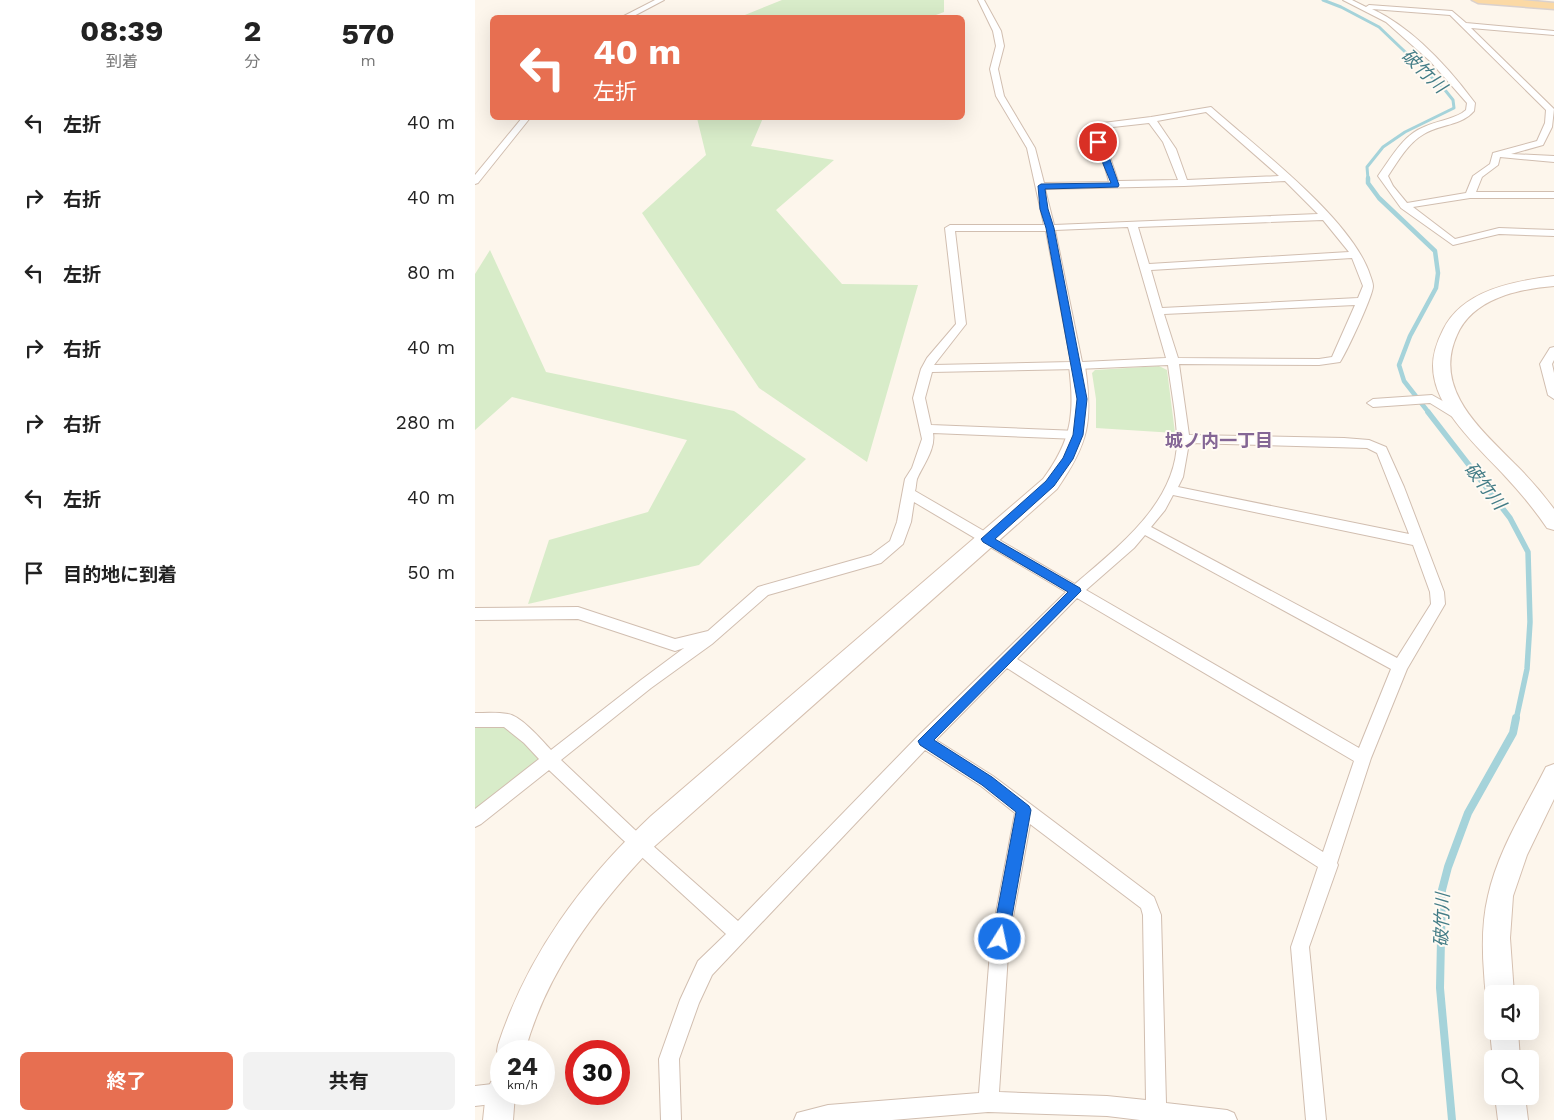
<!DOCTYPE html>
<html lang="ja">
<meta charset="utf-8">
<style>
:root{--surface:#fff;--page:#f2f2f2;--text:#222;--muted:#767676;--accent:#e76f51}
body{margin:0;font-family:"Work Sans","Noto Sans JP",sans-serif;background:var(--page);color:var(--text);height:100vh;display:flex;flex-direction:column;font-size:19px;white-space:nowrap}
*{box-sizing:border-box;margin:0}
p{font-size:16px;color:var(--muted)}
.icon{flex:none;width:28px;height:28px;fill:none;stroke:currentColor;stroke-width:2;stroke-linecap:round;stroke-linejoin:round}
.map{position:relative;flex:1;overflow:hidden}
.drawer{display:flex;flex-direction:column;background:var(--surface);width:475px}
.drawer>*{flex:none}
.guide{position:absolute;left:15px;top:15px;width:475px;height:105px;border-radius:8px;box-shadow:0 5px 20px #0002;background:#e76f51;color:#fff;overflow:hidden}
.tools{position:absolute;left:1009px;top:985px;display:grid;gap:10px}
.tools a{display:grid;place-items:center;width:55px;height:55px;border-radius:8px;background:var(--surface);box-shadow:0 5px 20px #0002;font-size:25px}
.speed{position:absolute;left:15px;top:1040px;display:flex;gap:10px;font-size:25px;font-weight:700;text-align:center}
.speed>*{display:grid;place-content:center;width:65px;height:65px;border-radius:50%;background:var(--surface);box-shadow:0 5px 20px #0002;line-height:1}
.speed small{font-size:12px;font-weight:400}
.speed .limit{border:8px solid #d22;background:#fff;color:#111}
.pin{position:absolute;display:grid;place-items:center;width:42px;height:42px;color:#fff;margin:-21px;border:2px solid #fff;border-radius:50%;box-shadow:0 1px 5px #0007}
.me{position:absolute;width:55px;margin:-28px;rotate:10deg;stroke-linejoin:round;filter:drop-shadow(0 0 4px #0008)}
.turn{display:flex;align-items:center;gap:18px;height:105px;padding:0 20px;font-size:22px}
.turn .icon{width:65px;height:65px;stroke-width:2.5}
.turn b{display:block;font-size:35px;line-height:42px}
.eta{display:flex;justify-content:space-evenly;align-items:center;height:85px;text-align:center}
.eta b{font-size:30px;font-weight:700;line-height:35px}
.cta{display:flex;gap:10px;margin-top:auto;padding:10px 20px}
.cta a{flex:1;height:58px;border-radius:8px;background:var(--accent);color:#fff;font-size:20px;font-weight:700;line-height:58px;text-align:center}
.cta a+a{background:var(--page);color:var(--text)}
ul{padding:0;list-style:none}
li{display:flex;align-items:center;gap:15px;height:75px;padding:0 20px}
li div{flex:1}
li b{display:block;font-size:19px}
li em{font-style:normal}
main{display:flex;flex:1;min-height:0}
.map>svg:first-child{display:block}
.green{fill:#d8ecc9}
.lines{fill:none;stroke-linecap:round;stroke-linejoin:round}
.stream-far3{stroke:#a5d3da;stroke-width:3}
.stream-far2{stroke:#a5d3da;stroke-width:4.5}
.stream-far1{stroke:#a5d3da;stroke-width:5.5}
.stream{stroke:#a5d3da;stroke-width:8}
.street-casing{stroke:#d1beb0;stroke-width:2}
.secondary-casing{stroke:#d6c0b0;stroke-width:2}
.primary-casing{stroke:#dad1cd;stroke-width:3}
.street{fill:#fff;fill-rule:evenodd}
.secondary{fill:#fff;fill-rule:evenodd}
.primary{fill:#fbd9a5;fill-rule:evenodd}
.route{fill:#1a73e8;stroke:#114b97}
.labels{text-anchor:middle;stroke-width:4;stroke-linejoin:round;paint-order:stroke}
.water-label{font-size:18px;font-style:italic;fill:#437c86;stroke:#fffaf3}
.neighbourhood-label{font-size:18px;font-weight:bold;fill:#846695;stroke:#fffaf3}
</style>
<main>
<section class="drawer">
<div class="eta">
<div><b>08:39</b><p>到着</p></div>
<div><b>2</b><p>分</p></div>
<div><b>570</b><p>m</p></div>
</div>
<ul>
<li><svg class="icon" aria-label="left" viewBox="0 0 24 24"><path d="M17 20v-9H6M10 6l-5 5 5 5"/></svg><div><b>左折</b></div><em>40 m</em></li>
<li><svg class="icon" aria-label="right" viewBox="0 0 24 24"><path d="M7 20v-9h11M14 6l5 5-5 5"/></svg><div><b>右折</b></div><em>40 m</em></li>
<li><svg class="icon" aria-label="left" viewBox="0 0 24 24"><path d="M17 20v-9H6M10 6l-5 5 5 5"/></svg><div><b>左折</b></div><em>80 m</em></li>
<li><svg class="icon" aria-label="right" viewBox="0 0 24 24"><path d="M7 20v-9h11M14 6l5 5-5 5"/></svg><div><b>右折</b></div><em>40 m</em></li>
<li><svg class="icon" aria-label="right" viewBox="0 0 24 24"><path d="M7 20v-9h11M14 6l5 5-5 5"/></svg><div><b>右折</b></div><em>280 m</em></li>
<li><svg class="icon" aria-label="left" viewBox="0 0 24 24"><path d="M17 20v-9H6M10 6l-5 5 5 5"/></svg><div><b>左折</b></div><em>40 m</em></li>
<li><svg class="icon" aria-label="arrive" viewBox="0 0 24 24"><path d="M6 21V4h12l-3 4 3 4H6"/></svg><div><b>目的地に到着</b></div><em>50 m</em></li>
</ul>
<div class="cta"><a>終了</a><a>共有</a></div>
</section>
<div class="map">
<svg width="1079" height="1120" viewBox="0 0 1079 1120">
<rect width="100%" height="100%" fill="#fdf6ec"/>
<path class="green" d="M 307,0 L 469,0 L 469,12 L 453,18 L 265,17 Z
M 222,118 L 288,118 L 276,146 L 359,160 L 301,210 L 367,284 L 443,285 L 392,462 L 284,388 L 167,213 L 231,155 Z
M 15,250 L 71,372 L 259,411 L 331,459 L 224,565 L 53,604 L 74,540 L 173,512 L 212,440 L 37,397 L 0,430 L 0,274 Z
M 684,366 L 692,370 L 700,433 L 621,428 L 621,399 L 617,373 L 620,370 Z
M 0,720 L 32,720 L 75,760 L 0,819 Z"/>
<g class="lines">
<path class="stream-far3" d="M 848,0 L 866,7 L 904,27 L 970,90 L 978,100 L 979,108 L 930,132 L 908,147 L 892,167 L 893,179"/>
<path class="stream-far2" d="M 893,178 L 893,183 L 904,198 L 960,251 L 963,273 L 961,288 L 935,336 L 924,365 L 929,381 L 954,413"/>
<path class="stream-far1" d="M 953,412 L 1035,518 L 1053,552 L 1055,622 L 1052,669 L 1041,720"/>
<path class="stream" d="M 977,1120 L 965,988 L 967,890 L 973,867 L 993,813 L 1038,733 L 1041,718"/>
<defs>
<path id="street" d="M 180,0 L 189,0 L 155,18 L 145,18 Z
M 503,0 L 509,0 L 526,31 L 529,46 L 523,69 L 529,96 L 560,148 L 569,183 L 634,182 L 627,157 L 611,127 L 612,125 L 676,117 L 736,107 C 781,147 877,219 895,275 C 896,278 898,283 898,286 C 898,296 872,351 865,362 L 844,365 L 704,364 L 714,435 L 869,438 L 894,440 L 911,447 L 929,487 L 969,592 L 970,604 L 932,669 L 896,758 L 862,863 L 863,865 L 834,947 L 851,1120 L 831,1120 L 816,947 L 843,867 L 532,668 L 461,740 L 518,776 L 679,897 L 686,915 L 691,1103 L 752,1110 L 759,1113 L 762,1120 L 665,1120 L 632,1116 L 513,1112 L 417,1120 L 319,1120 L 322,1113 L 353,1105 L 504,1093 L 516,939 L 540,813 L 506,786 L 450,750 L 237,975 L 224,1003 L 204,1059 L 206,1120 L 186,1120 L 184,1059 L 205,1000 L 223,961 L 251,934 L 147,839 L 74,770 L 6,824 L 0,827 L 0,809 L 64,759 L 49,743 L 29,727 L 0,727 L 0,713 C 10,713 22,712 33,714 C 46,716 66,739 76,750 L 166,680 L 209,648 L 200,651 L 103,619 L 0,620 L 0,608 L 103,607 L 200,639 L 233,631 L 283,587 L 396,555 L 415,541 L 422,522 L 430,479 L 437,468 L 447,439 L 438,398 L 446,369 L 452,358 L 481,324 L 470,228 L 475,225 L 569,225 L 552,148 L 521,96 L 515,69 L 521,46 L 518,31 ZM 731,112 L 804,176 L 712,180 L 701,149 L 682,121 ZM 674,123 L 688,142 L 703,180 L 643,181 L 635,157 L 620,129 ZM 810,181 L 843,214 L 579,225 L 570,189 L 709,186 ZM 848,220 L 874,252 L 674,264 L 663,227 ZM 653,227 L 691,358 L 607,362 L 580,230 ZM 480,231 L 571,231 L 596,362 L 459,365 L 491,324 ZM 877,258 L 888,286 L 883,298 L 687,308 L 676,270 ZM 880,305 L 857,357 L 844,359 L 703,358 L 689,314 ZM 693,365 C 696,389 701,413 702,437 C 704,501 644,546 600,584 L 440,491 C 441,488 441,483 442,479 C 448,465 461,449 458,433 L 603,439 L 609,435 L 603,431 L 456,425 L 450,398 L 457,372 L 602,369 ZM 714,443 L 892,448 L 902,453 L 934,534 L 703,487 L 708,477 ZM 698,495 L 938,545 L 955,592 L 956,604 L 922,658 L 676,527 L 690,510 ZM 439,502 L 591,592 L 443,736 L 263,921 L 159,829 L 86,760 L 176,688 L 237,644 L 293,595 L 406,563 L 428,544 L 436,522 ZM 670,535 L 916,669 L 884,748 L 611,590 L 659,548 ZM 602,598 L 879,761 L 848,852 L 542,659 ZM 555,824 L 666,908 L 668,915 L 671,1100 L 632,1096 L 524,1092 L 534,939 Z
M 868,0 L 877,0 L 891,7 L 894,5 L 977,11 L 991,23 L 1079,31 L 1079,35 L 996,28 L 1079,109 L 1077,127 L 1068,145 L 1036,154 L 1079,156 L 1079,162 L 1025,157 L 1023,165 L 1007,177 L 1001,192 L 1079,192 L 1079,198 L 995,198 L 938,207 L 980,239 L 1024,228 L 1079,230 L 1079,236 L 1024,234 L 978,245 L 926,208 L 903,176 C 916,158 928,135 949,127 C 961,121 975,120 987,113 L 991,110 L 992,103 L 955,61 L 911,22 ZM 897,9 L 975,15 L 1071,110 L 1070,123 L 1062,141 L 1018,153 L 1015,164 L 998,176 L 991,193 L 932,203 L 918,186 L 913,176 C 923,161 933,143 949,134 C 965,124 986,126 999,111 L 1000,103 C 973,67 938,28 897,9 Z
M 47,118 L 55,118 L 3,183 L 0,184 L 0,175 Z
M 1079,347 L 1079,360 L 1077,364 L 1079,373 L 1079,399 L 1073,395 L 1065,364 L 1075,348 Z
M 957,395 L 989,413 L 991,416 L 989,419 L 981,419 L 955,403 L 898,407 L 892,403 L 898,399 Z
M 26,1083 L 26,1094 L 36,1094 L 33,1100 L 26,1103 L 0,1106 L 0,1086 Z"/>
<path id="secondary" d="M 1079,276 L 1079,286 C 1044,289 998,298 982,335 C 957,390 1007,430 1042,466 C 1055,479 1068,494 1079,509 L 1079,530 L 1072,528 C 1059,509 1045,492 1029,475 C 1003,447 958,408 958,366 C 958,353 962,342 968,330 C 987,290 1040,281 1079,276 Z
M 602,361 L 608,362 L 610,366 C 618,421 614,443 582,489 L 173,852 C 119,909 71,974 50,1051 L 26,1051 L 26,1061 L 22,1051 L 23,1045 C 53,954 107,881 176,816 L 568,479 C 597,440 600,413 594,366 L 596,362 Z
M 1079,764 L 1079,799 L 1052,855 L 1038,896 L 1035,938 L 1039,994 L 1018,994 L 1018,1005 C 1009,998 1010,983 1009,973 C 1007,947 1007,921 1013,896 C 1023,850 1050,809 1071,767 Z
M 1018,1025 L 1018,1031 L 1043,1031 L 1045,1059 L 1018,1059 L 1018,1061 L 1015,1031 Z
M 26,1077 L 26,1094 L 40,1094 L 38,1120 L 8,1120 L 11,1092 L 16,1082 Z
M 1020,1096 L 1050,1096 L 1053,1120 L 1023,1120 Z"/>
<path id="primary" d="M 997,0 L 1047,0 L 1079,3 L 1079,9 L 1003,3 Z"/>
</defs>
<use href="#street" class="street-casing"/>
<use href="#secondary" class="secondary-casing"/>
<use href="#primary" class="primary-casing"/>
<use href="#street" class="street"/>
<use href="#secondary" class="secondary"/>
<use href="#primary" class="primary"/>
</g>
<path class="route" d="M 620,141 L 626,141 L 634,157 L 644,185 L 643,187 L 570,189 L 573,209 L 579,228 L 612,399 L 608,435 L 598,459 L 579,486 L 520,539 L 605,588 L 606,591 L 459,740 L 517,777 L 554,806 L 556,810 L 533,939 L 530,945 L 525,947 L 520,945 L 517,939 L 541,812 L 507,785 L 445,745 L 443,741 L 593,592 L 508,542 L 506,539 L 571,481 L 588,458 L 598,435 L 602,399 L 571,228 L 565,209 L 563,186 L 566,184 L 636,183 L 619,142 Z"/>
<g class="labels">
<g class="water-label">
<text transform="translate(949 71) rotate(44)" y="6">破竹川</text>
<text transform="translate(1010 486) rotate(52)" y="6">破竹川</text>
<text transform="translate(967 920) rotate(-88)" y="6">破竹川</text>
</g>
<g class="neighbourhood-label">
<text x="744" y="447">城ノ内一丁目</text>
</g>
</g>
</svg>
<div class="tools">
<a><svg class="icon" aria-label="sound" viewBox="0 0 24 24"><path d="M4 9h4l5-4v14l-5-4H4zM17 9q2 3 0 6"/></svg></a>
<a><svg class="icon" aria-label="search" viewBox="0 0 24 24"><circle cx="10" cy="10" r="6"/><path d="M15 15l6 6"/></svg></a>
</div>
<div class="speed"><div>24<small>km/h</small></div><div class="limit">30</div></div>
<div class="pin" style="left:623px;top:142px;background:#d93025"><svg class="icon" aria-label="arrive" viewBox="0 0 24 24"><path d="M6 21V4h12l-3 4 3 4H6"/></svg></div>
<svg class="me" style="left:525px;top:939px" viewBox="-20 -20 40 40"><circle r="17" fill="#1a73e8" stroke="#fff" stroke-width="3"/><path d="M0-11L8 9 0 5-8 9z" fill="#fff"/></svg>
<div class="guide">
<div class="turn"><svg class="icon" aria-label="left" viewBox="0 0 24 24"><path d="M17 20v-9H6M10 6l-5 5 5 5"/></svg><div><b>40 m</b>左折</div></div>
</div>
</div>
</main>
